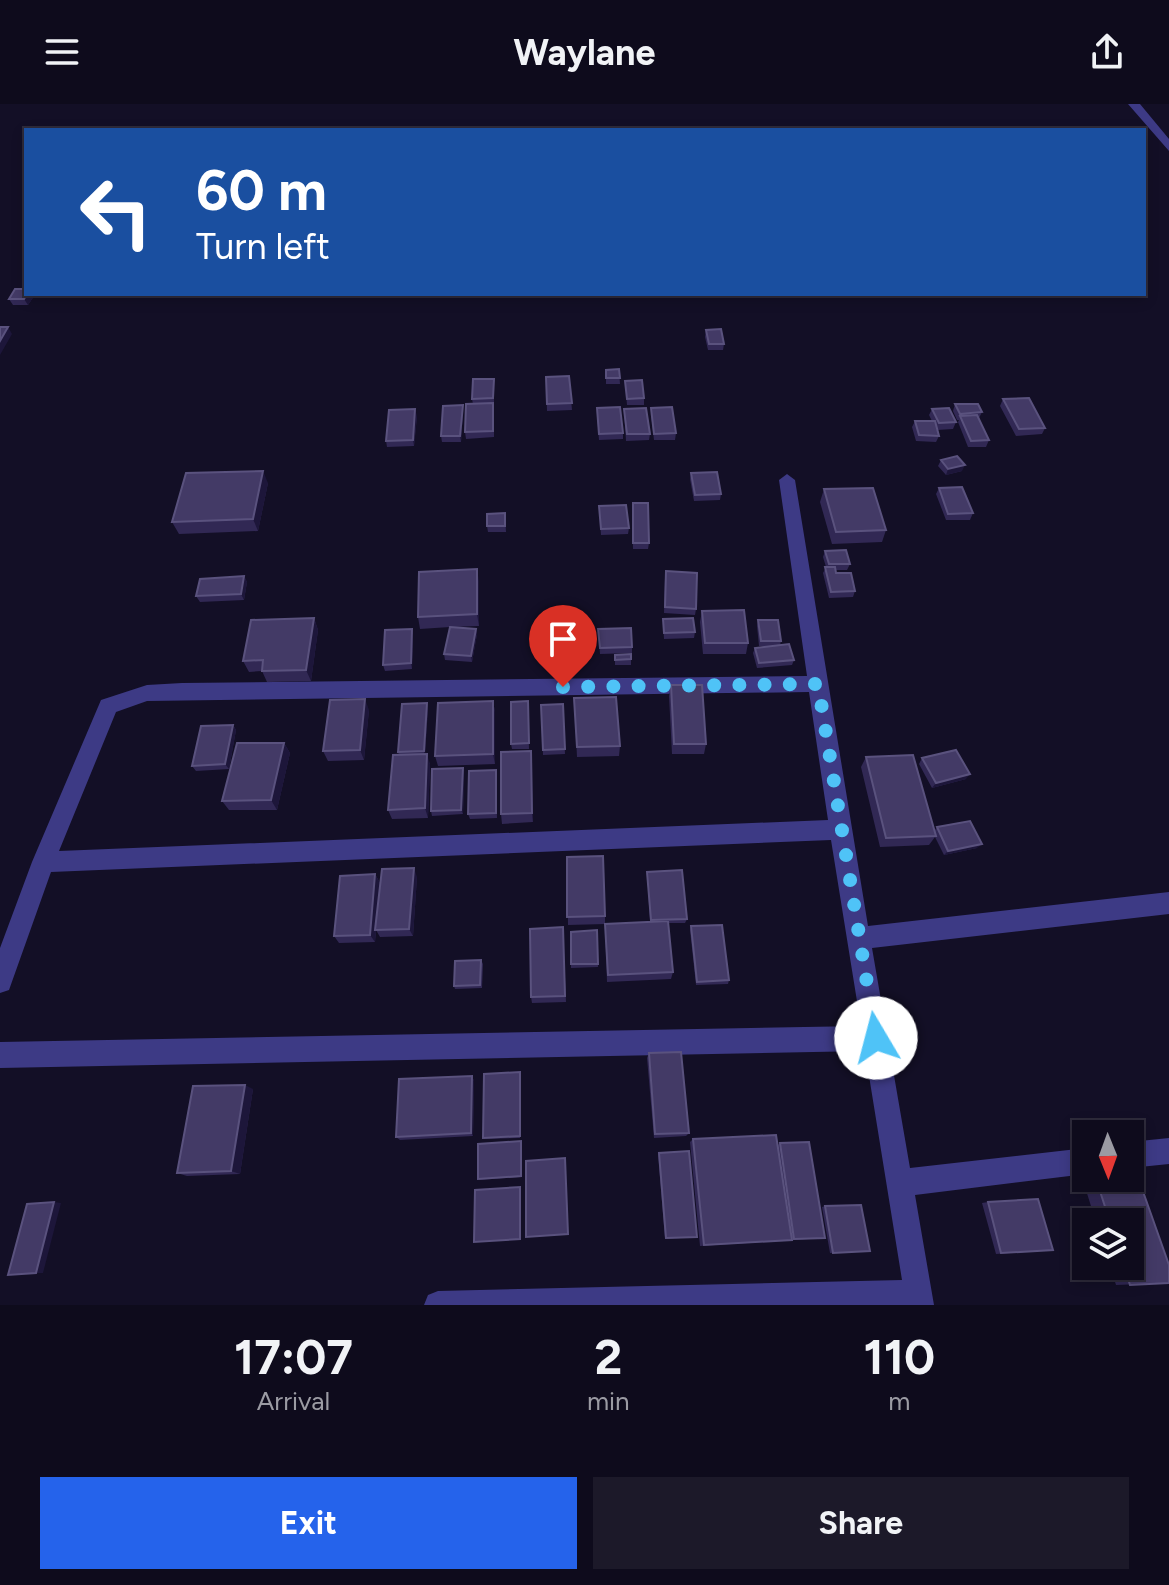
<!DOCTYPE html>
<style>
:root{--surface:#0e0b1c;--page:#1c1929;--text:#f1f3f6;--muted:#9b9ba3;--line:#2e2b3b;--accent:#2563eb}
body{margin:0;font-family:Figtree,sans-serif;background:var(--page);color:var(--text);height:100vh;display:flex;flex-direction:column;font-size:30px;white-space:nowrap}
*{box-sizing:border-box;margin:0}
p{font-size:26px;color:var(--muted)}
.icon{flex:none;width:44px;height:44px;fill:none;stroke:currentColor;stroke-width:2;stroke-linecap:round;stroke-linejoin:round}
.map{position:relative;height:1201px;overflow:hidden}
.sheet{display:flex;flex-direction:column;background:var(--surface);flex:1}
.sheet>*{flex:none}
.guide{position:absolute;left:24px;top:24px;width:1122px;height:168px;border-radius:0px;box-shadow:0 4px 12px #0003,0 0 0 2px var(--line);background:#1a4fa0;color:#fff;overflow:hidden}
.needle{width:52px;rotate:179deg}
.tools{position:absolute;left:1072px;top:1016px;display:grid;gap:16px}
.tools a{display:grid;place-items:center;width:72px;height:72px;border-radius:0px;background:var(--surface);box-shadow:0 4px 12px #0003,0 0 0 2px var(--line);font-size:40px}
.pin{position:absolute;display:grid;place-items:center;width:68px;height:68px;color:#fff;margin:-82px -34px;border-radius:50% 50% 50% 0;rotate:-45deg;box-shadow:0 0 8px #0007}
.pin .icon{rotate:45deg}
.me{position:absolute;width:88px;margin:-44px;rotate:352deg;stroke-linejoin:round;filter:drop-shadow(0 0 6px #0008)}
.turn{display:flex;align-items:center;gap:28px;height:168px;padding:0 40px;font-size:36px}
.turn .icon{width:104px;height:104px;stroke-width:2.5}
.turn b{display:block;font-size:56px;line-height:68px}
.eta{display:flex;justify-content:space-evenly;align-items:center;height:136px;text-align:center}
.eta b{font-size:48px;font-weight:700;line-height:56px}
.primary-button{display:flex;gap:16px;margin-top:auto;padding:16px 40px}
.primary-button a{flex:1;height:92px;border-radius:0px;background:var(--accent);color:#fff;font-size:32px;font-weight:700;line-height:92px;text-align:center}
.primary-button a+a{background:var(--page);color:var(--text)}
header{display:flex;justify-content:space-between;align-items:center;height:104px;padding:0 40px;background:var(--surface);font-size:36px;font-weight:700}
.map>svg:first-child{display:block}
.lines{fill:none;stroke-linecap:round;stroke-linejoin:round}
.street{fill:#3d3a85;fill-rule:evenodd}
.wall{fill:#312854}
.shaded-wall{fill:#1d163a}
.building{fill:#433a66;stroke:#5a527e;stroke-width:2}
.route{stroke:#4fc3f7;stroke-width:14;stroke-dasharray:0 25.2}
</style>
<header><svg class="icon" aria-label="menu" viewBox="0 0 24 24"><path d="M4 6h16M4 12h16M4 18h16"/></svg>Waylane<svg class="icon" aria-label="share" viewBox="0 0 24 24"><path d="M12 15V3M7 8l5-5 5 5M5 13v7h14v-7"/></svg></header>
<div class="map">
<svg width="1169" height="1201" viewBox="0 0 1169 1201">
<rect width="100%" height="100%" fill="#130f26"/>
<g class="lines">
<path class="street" d="M 1128,0 L 1140,0 L 1169,35 L 1169,47 Z
M 787,370 L 795,376 L 868,822 L 1169,788 L 1169,810 L 872,844 L 910,1064 L 1086,1044 L 1086,1070 L 915,1091 L 934,1201 L 424,1201 L 428,1191 L 438,1187 L 902,1176 L 865,947 L 0,964 L 0,938 L 861,922 L 831,736 L 51,768 L 9,886 L 0,889 L 0,844 L 32,758 L 101,596 L 147,581 L 182,579 L 807,572 L 779,376 ZM 809,588 L 828,716 L 59,747 L 116,608 L 147,597 Z
M 1169,1034 L 1169,1060 L 1130,1064 L 1130,1038 Z"/>
</g>
<path class="wall" d="M 34,192 L 28,201 L 13,201 L 9,195 Z
M 706,226 L 724,240 L 723,246 L 708,246 L 705,233 Z
M 619,265 L 620,280 L 606,280 L 606,266 Z
M 569,272 L 572,306 L 547,307 L 546,273 Z
M 625,277 L 644,294 L 644,301 L 627,301 Z
M 494,281 L 494,333 L 466,335 L 465,328 L 473,300 L 472,295 Z
M 1003,295 L 1045,324 L 1042,330 L 1016,332 L 1000,302 Z
M 955,300 L 982,308 L 979,314 L 989,336 L 986,343 L 968,343 L 958,318 L 959,316 L 957,316 L 953,307 Z
M 651,304 L 676,329 L 675,336 L 654,336 L 651,310 Z
M 624,305 L 650,330 L 649,336 L 626,337 Z
M 932,305 L 956,318 L 953,325 L 937,326 L 939,332 L 936,338 L 916,337 L 912,323 L 915,317 L 932,317 L 929,311 Z
M 463,308 L 461,338 L 442,338 L 441,332 Z
M 597,311 L 623,329 L 623,335 L 599,336 Z
M 417,312 L 414,342 L 387,343 L 386,337 Z
M 941,356 L 962,367 L 946,371 L 938,362 Z
M 691,369 L 721,390 L 720,396 L 694,397 L 690,375 Z
M 268,379 L 258,427 L 179,430 L 172,418 Z
M 939,384 L 973,409 L 970,416 L 946,416 L 936,390 Z
M 824,385 L 886,426 L 882,438 L 832,440 L 820,398 Z
M 599,402 L 629,424 L 628,430 L 601,431 Z
M 632,405 L 649,439 L 648,445 L 633,445 Z
M 505,409 L 506,428 L 488,428 L 487,422 Z
M 825,447 L 850,460 L 847,466 L 836,466 L 836,469 L 855,487 L 853,493 L 829,494 L 823,469 L 826,463 L 823,453 Z
M 244,472 L 247,478 L 244,496 L 200,498 L 196,492 Z
M 665,473 L 696,505 L 695,511 L 664,509 Z
M 479,477 L 479,522 L 452,523 L 476,525 L 477,530 L 472,558 L 445,556 L 444,550 L 450,523 L 420,525 L 418,513 Z
M 702,507 L 748,539 L 746,550 L 703,550 L 700,518 Z
M 314,514 L 318,526 L 311,577 L 267,578 L 262,567 L 249,568 L 243,557 Z
M 663,515 L 695,528 L 694,534 L 664,535 Z
M 758,516 L 781,537 L 780,541 L 794,556 L 792,561 L 757,564 L 753,549 L 755,544 L 768,542 L 759,542 L 757,522 Z
M 412,525 L 413,530 L 412,565 L 385,567 L 383,561 Z
M 598,525 L 632,543 L 632,549 L 600,550 Z
M 631,550 L 631,561 L 615,561 L 615,551 Z
M 671,581 L 706,640 L 704,650 L 672,650 L 669,592 Z
M 574,594 L 620,642 L 619,652 L 577,653 Z
M 493,597 L 495,608 L 495,660 L 438,662 L 435,652 Z
M 528,597 L 529,645 L 512,645 L 511,640 Z
M 563,600 L 565,650 L 543,651 L 541,601 Z
M 428,604 L 425,650 L 430,660 L 428,714 L 392,715 L 388,706 L 399,651 L 398,648 Z
M 369,606 L 364,656 L 328,657 L 323,647 Z
M 233,621 L 236,626 L 229,665 L 196,667 L 192,662 Z
M 284,639 L 290,649 L 277,706 L 229,706 L 222,697 Z
M 531,647 L 533,718 L 502,720 L 501,710 Z
M 866,653 L 935,726 L 937,723 L 977,744 L 944,751 L 935,733 L 929,741 L 880,743 L 861,663 Z
M 922,654 L 966,675 L 932,684 L 919,660 Z
M 496,666 L 497,714 L 470,715 L 468,710 Z
M 464,669 L 463,710 L 432,712 L 431,707 Z
M 567,753 L 605,812 L 605,820 L 568,821 Z
M 647,768 L 687,815 L 685,819 L 668,819 L 673,868 L 671,875 L 607,878 L 605,820 L 650,818 Z
M 375,770 L 380,779 L 417,773 L 413,832 L 380,833 L 376,826 L 375,838 L 339,839 L 334,832 Z
M 691,822 L 729,876 L 728,880 L 696,881 L 690,826 Z
M 563,823 L 566,898 L 532,899 L 531,893 Z
M 597,826 L 598,863 L 571,864 L 571,828 Z
M 481,856 L 483,860 L 482,884 L 455,885 L 454,882 Z
M 649,949 L 689,1029 L 686,1032 L 654,1034 L 647,954 Z
M 520,968 L 520,1034 L 484,1035 L 483,1034 Z
M 472,972 L 474,977 L 473,1032 L 400,1036 L 396,1033 Z
M 253,985 L 240,1070 L 187,1072 L 177,1069 Z
M 693,1035 L 778,1041 L 780,1039 L 825,1134 L 700,1142 L 690,1038 Z
M 521,1037 L 522,1073 L 479,1076 L 478,1075 Z
M 659,1049 L 697,1133 L 665,1135 L 658,1050 Z
M 1140,1079 L 1169,1161 L 1169,1179 L 1116,1181 L 1110,1162 L 1130,1162 L 1130,1118 L 1096,1118 L 1085,1083 L 1098,1081 Z
M 988,1098 L 1053,1146 L 996,1150 L 982,1099 Z
M 825,1102 L 870,1147 L 830,1149 L 822,1103 Z"/>
<path class="shaded-wall" d="M 27,190 L 33,190 L 34,192 L 28,201 L 24,195 Z
M 8,223 L 12,230 L 0,251 L 0,237 Z
M 463,301 L 463,308 L 461,338 L 460,332 Z
M 415,305 L 417,312 L 414,342 L 413,336 Z
M 965,361 L 962,367 L 946,371 L 948,365 Z
M 263,367 L 268,379 L 258,427 L 253,415 Z
M 477,465 L 479,477 L 479,522 L 477,510 Z
M 244,472 L 247,478 L 244,496 L 241,490 Z
M 314,514 L 318,526 L 311,577 L 306,566 Z
M 412,525 L 413,530 L 412,565 L 411,559 Z
M 476,525 L 477,530 L 472,558 L 471,552 Z
M 365,595 L 369,606 L 364,656 L 360,646 Z
M 493,597 L 495,608 L 495,660 L 493,650 Z
M 427,599 L 428,604 L 425,652 L 424,647 Z
M 233,621 L 236,626 L 229,665 L 225,660 Z
M 284,639 L 290,649 L 277,706 L 271,696 Z
M 531,647 L 532,657 L 533,718 L 532,709 Z
M 427,650 L 430,660 L 428,714 L 425,704 Z
M 463,664 L 464,669 L 463,710 L 461,706 Z
M 970,670 L 966,675 L 932,684 L 936,679 Z
M 982,740 L 977,744 L 944,751 L 948,747 Z
M 414,764 L 417,773 L 413,832 L 409,825 Z
M 375,770 L 380,779 L 375,838 L 370,831 Z
M 472,972 L 474,977 L 473,1032 L 471,1029 Z
M 245,981 L 253,985 L 240,1070 L 231,1067 Z
M 54,1098 L 61,1099 L 43,1169 L 36,1169 Z"/>
<path class="building" d="M 15,185 L 26,185 L 26,190 L 27,190 L 24,195 L 9,195 Z
M 0,223 L 8,223 L 0,237 Z
M 721,225 L 724,240 L 709,240 L 706,226 Z
M 619,265 L 620,274 L 606,274 L 606,266 Z
M 569,272 L 572,299 L 547,300 L 546,273 Z
M 473,275 L 494,275 L 493,294 L 472,295 Z
M 642,276 L 644,294 L 627,295 L 625,277 Z
M 1029,294 L 1045,324 L 1019,325 L 1003,295 Z
M 493,299 L 493,327 L 465,328 L 466,300 Z
M 955,300 L 978,300 L 982,308 L 960,310 Z
M 463,301 L 460,332 L 441,332 L 443,302 Z
M 620,303 L 623,329 L 599,330 L 597,304 Z
M 672,303 L 676,329 L 654,330 L 651,304 Z
M 646,304 L 650,330 L 627,330 L 624,305 Z
M 949,304 L 956,318 L 939,319 L 932,305 Z
M 415,305 L 413,336 L 386,337 L 389,306 Z
M 977,311 L 989,336 L 971,337 L 960,312 Z
M 915,317 L 935,317 L 939,332 L 919,331 Z
M 957,352 L 965,361 L 948,365 L 941,356 Z
M 263,367 L 253,415 L 172,418 L 186,369 Z
M 717,368 L 721,390 L 695,391 L 691,369 Z
M 962,383 L 973,409 L 948,410 L 939,384 Z
M 873,384 L 886,426 L 836,428 L 824,385 Z
M 633,399 L 648,399 L 649,439 L 633,439 Z
M 626,401 L 629,424 L 601,425 L 599,402 Z
M 505,409 L 505,422 L 487,422 L 487,410 Z
M 846,446 L 850,460 L 829,460 L 825,447 Z
M 825,463 L 835,463 L 836,469 L 851,469 L 855,487 L 831,488 Z
M 477,465 L 477,510 L 418,513 L 419,468 Z
M 666,467 L 697,469 L 696,505 L 665,503 Z
M 244,472 L 241,490 L 196,492 L 200,475 Z
M 744,506 L 748,539 L 705,539 L 702,507 Z
M 314,514 L 306,566 L 262,567 L 263,556 L 243,557 L 251,516 Z
M 693,514 L 695,528 L 664,529 L 663,515 Z
M 758,516 L 778,516 L 781,537 L 761,537 Z
M 450,523 L 476,525 L 471,552 L 444,550 Z
M 631,524 L 632,543 L 600,544 L 598,525 Z
M 412,525 L 411,559 L 383,561 L 385,526 Z
M 789,540 L 794,556 L 759,559 L 755,544 Z
M 631,550 L 631,555 L 615,556 L 615,551 Z
M 671,581 L 702,581 L 706,640 L 674,640 Z
M 616,593 L 620,642 L 577,643 L 574,594 Z
M 365,595 L 360,646 L 323,647 L 330,596 Z
M 493,597 L 493,650 L 435,652 L 438,599 Z
M 528,597 L 529,639 L 511,640 L 511,598 Z
M 427,599 L 424,647 L 398,648 L 402,600 Z
M 563,600 L 565,645 L 543,646 L 541,601 Z
M 233,621 L 225,660 L 192,662 L 201,622 Z
M 237,639 L 284,639 L 271,696 L 222,697 Z
M 956,646 L 970,670 L 936,679 L 922,654 Z
M 531,647 L 532,709 L 501,710 L 501,648 Z
M 427,650 L 425,704 L 388,706 L 393,651 Z
M 913,651 L 936,732 L 886,734 L 866,653 Z
M 463,664 L 461,706 L 431,707 L 432,665 Z
M 496,666 L 496,709 L 468,710 L 469,667 Z
M 970,717 L 982,740 L 948,747 L 937,723 Z
M 603,752 L 605,812 L 567,813 L 567,753 Z
M 414,764 L 409,825 L 375,826 L 382,765 Z
M 682,766 L 687,815 L 651,816 L 647,768 Z
M 375,770 L 370,831 L 334,832 L 340,772 Z
M 668,817 L 673,868 L 608,871 L 605,820 Z
M 722,821 L 729,876 L 697,878 L 691,822 Z
M 563,823 L 565,892 L 531,893 L 530,825 Z
M 597,826 L 598,860 L 571,860 L 571,828 Z
M 481,856 L 480,881 L 454,882 L 455,857 Z
M 681,948 L 689,1029 L 655,1030 L 649,949 Z
M 520,968 L 520,1032 L 483,1034 L 484,970 Z
M 472,972 L 471,1029 L 396,1033 L 399,975 Z
M 245,981 L 231,1067 L 177,1069 L 193,982 Z
M 776,1031 L 792,1136 L 704,1141 L 693,1035 Z
M 521,1037 L 521,1072 L 478,1075 L 478,1040 Z
M 809,1038 L 825,1134 L 794,1135 L 780,1039 Z
M 689,1047 L 697,1133 L 666,1134 L 659,1049 Z
M 565,1054 L 568,1130 L 526,1133 L 526,1057 Z
M 1140,1079 L 1169,1161 L 1169,1179 L 1130,1181 L 1124,1162 L 1130,1162 L 1130,1118 L 1110,1118 L 1098,1081 Z
M 520,1083 L 520,1135 L 474,1138 L 475,1086 Z
M 1038,1095 L 1053,1146 L 1001,1149 L 988,1098 Z
M 54,1098 L 36,1169 L 8,1171 L 27,1100 Z
M 861,1101 L 870,1147 L 833,1149 L 825,1102 Z"/>
<g class="lines">
<path class="route" d="M 563,583 L 818,580 L 876,934"/>
</g>
</svg>
<div class="tools">
<a><svg class="needle" viewBox="-14 -14 28 28"><path d="M0-13l5 13h-10z" fill="#e53935"/><path d="M0 13l5-13h-10z" fill="#9b9ba3"/></svg></a>
<a><svg class="icon" aria-label="layers" viewBox="0 0 24 24"><path d="M12 4l9 5-9 5-9-5zM3 14l9 5 9-5"/></svg></a>
</div>
<div class="pin" style="left:563px;top:583px;background:#d93025"><svg class="icon" aria-label="arrive" viewBox="0 0 24 24"><path d="M6 21V4h12l-3 4 3 4H6"/></svg></div>
<svg class="me" style="left:876px;top:934px" viewBox="-20 -20 40 40"><circle r="19" fill="#fff"/><path d="M0-13L10 11 0 6-10 11z" fill="#4fc3f7"/></svg>
<div class="guide">
<div class="turn"><svg class="icon" aria-label="left" viewBox="0 0 24 24"><path d="M17 20v-9H6M10 6l-5 5 5 5"/></svg><div><b>60 m</b>Turn left</div></div>
</div>
</div>
<section class="sheet">
<div class="eta">
<div><b>17:07</b><p>Arrival</p></div>
<div><b>2</b><p>min</p></div>
<div><b>110</b><p>m</p></div>
</div>
<div class="primary-button"><a>Exit</a><a>Share</a></div>
</section>
